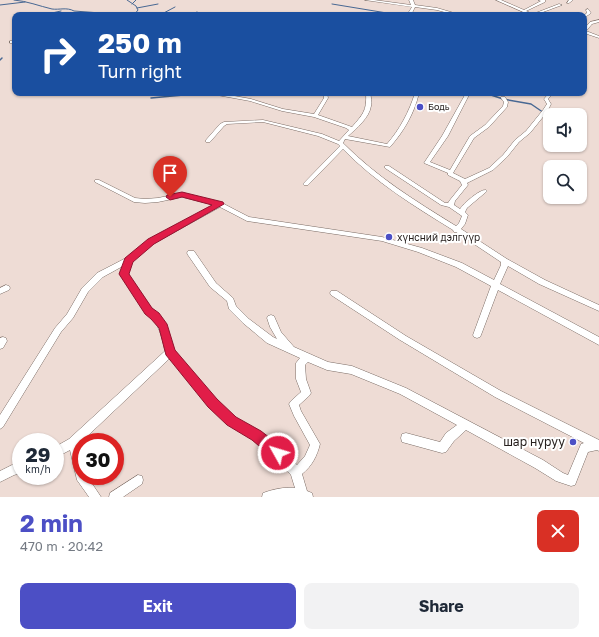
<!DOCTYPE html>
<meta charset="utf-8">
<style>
:root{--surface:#fff;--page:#f2f2f3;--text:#1f2937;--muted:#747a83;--accent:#4c4fc5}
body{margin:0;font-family:"Golos Text",sans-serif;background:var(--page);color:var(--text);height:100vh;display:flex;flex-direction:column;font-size:15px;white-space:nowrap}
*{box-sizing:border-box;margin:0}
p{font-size:13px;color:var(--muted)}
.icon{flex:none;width:22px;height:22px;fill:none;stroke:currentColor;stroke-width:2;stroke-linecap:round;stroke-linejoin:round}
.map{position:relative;height:497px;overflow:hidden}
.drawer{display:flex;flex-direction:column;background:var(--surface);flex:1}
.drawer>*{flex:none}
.hud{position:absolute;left:12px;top:12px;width:575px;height:84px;border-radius:8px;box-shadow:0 1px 3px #0004;background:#1a4fa0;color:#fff;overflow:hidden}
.controls{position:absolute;left:543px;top:108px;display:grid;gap:8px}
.controls a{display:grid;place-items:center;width:44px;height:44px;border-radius:8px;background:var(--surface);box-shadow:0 1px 3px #0004;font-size:20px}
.speed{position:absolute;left:12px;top:433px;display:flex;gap:8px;font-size:20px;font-weight:700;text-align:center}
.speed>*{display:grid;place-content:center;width:52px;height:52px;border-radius:50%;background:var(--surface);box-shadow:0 1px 3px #0004;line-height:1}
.speed small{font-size:10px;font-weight:400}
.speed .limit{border:6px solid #d22;background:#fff;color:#111}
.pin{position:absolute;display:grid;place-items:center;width:34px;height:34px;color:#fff;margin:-41px -17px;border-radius:50% 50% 50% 0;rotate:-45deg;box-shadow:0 0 4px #0007}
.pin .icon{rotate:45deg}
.me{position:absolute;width:44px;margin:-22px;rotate:309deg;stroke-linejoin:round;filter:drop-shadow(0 0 3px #0008)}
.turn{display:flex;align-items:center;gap:14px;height:84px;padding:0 20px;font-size:18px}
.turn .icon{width:52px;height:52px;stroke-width:2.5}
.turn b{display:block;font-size:28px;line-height:34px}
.round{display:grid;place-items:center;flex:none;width:42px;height:42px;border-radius:8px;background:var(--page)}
.headline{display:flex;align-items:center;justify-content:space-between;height:68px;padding:0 20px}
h1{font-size:24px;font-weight:700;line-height:30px;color:var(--accent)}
.action{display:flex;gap:8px;margin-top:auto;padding:8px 20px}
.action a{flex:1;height:46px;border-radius:8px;background:var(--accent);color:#fff;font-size:16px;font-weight:700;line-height:46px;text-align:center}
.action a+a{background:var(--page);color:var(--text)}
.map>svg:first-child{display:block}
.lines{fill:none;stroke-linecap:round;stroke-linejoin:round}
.stream-far1{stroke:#486893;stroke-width:1}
.stream{stroke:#486893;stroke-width:1.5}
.minor-casing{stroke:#7b6c65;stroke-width:1}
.minor{fill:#fff;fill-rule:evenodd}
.route{fill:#e11d48;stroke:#92132f}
.poi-dot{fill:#4c4fc5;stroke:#fff;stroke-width:1.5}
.labels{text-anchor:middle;stroke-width:4;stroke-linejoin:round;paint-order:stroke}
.far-poi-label{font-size:9px;fill:#261f1d;stroke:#fff;text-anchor:start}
.poi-label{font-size:10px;fill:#261f1d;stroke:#fff;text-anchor:start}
.near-poi-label{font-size:12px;fill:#261f1d;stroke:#fff;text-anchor:end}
</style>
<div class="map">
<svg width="599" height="497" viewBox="0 0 599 497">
<rect width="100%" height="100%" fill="#eedcd5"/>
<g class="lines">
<path class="stream-far1" d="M 14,0 C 27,1 39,6 52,9 C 59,10 67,7 74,11 L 127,15
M 127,0 L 136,6 L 138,10 L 134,15
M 132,4 L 136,0
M 332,4 L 399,15
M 0,5 L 25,2
M 137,8 L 158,4
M 43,15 L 61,11
M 160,15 L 175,7
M 189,15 L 197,12"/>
<path class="stream" d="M 0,60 L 2,58
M 485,93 L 503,99 L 531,104 L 550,117
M 151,98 L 205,93"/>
<defs>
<path id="minor" d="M 365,0 L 374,0 L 411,5 L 409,0 L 413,0 L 415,5 L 437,8 L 461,15 L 455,15 L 437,10 L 415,7 L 411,15 L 407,15 L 412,7 Z
M 496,0 L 501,0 L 524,10 L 541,1 L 538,0 L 545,0 L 545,2 L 526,11 L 533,14 L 559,4 L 562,5 L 535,15 L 530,15 Z
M 569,0 L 573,0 L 569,3 L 567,3 Z
M 588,9 L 591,13 L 584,18 L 584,15 L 587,13 L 586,10 Z
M 599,20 L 599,22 L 592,24 L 586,31 L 599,36 L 599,38 L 584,33 L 584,29 L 590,22 Z
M 10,41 L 15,41 L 15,43 L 10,43 Z
M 218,93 L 251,99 L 283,109 L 314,114 L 324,98 L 323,93 L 327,93 L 328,98 L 318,115 L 352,127 C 363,114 367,111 366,93 L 370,93 C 371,97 372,102 371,106 C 369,118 357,128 348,136 L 387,144 C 400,129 409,112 415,93 L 419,93 C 414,114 404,131 390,147 L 345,139 L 343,143 C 378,178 414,200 456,226 L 459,223 L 462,216 L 449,207 L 441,205 L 385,168 L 385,166 L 389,166 L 445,203 L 448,203 L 450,200 L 462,185 L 460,181 L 448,175 L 448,173 L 424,163 L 442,136 L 466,93 L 470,93 L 448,136 L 430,162 L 450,170 L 470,136 L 485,125 L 503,106 L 504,102 L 501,98 L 501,97 L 505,97 L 508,102 L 507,107 L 489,127 L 474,138 L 453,173 L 465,179 L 489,168 L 503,155 L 515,140 L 526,131 L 543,110 L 547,104 L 544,99 L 549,93 L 553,93 L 548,99 L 551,104 L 547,112 L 530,133 L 519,142 L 507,157 L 493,170 L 467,183 L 468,185 L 455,201 L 454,205 L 460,209 C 464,203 480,189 486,190 L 487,191 L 486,192 L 467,208 L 465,212 L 468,215 L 465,224 L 461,229 L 507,259 L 545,280 L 599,305 L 599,311 L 539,284 L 508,266 L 500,284 L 599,337 L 599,345 L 498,290 L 481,335 L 480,337 L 477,338 L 474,337 L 473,335 L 491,286 L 456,267 L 418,252 L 382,241 L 247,221 L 220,207 L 153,244 L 132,261 L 128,274 L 152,309 L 158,314 L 166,325 L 174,350 L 216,400 L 234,418 L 261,432 L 282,449 L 297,465 L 305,456 L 310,445 L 294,416 L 289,404 L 291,401 L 301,392 L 296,379 L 296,363 L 300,358 L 267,343 L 243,323 L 229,309 L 227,301 L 210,287 L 188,255 L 187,253 L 188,251 L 194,251 L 216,283 L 233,298 L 236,306 L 249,319 L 273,337 L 277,339 L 270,327 L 267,318 L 268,316 L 271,315 L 274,316 L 281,332 L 294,347 L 328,362 L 352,366 L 406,388 L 543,460 L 563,473 L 568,475 L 581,444 L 584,443 L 495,397 L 400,340 L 331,295 L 330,293 L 331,291 L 337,291 L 406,336 L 501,391 L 599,440 L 599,451 L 597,450 L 588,452 L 575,485 L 571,486 L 556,481 L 535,468 L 466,430 L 454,441 L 446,452 L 442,453 L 402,442 L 401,438 L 402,434 L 406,433 L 440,442 L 446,433 L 457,425 L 400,394 L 351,374 L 327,370 L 308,362 L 305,365 L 306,379 L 311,393 L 309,396 L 299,405 L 301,411 L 320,444 C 317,456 312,466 302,474 L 307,491 L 312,493 L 313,497 L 262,497 L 263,493 C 274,489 284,487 295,488 L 291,475 L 274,457 L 253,438 L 228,424 L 210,406 L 170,358 L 78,445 L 81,454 L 81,476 L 87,476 L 101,497 L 89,497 L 77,480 L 70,450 L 55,458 L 55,447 L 69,439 L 165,351 C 161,334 160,325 146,313 L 120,274 L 123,266 L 103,277 L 88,292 L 73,318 L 61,332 L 3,427 L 0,429 L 0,415 L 55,328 L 67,314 L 82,288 L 97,273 L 126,258 L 149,240 L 214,205 L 182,197 L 158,202 L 145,203 L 134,202 L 95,182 L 95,180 L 99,180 L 135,198 L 145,199 L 158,198 L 182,193 L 222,203 L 249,217 L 382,237 L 422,248 L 462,263 L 494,280 L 501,265 L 501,262 L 456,232 L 454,232 L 453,230 C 414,206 375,182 343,149 L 308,185 L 304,185 L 303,184 L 304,183 L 340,146 L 338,144 L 318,136 L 263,122 L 227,124 L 224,126 L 210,142 L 206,142 L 206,140 L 220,124 L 224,122 L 263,120 L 322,134 L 339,141 L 349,130 L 346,128 L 314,117 L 282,111 L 250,101 L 217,95 Z
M 6,285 L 9,286 L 10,288 L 9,290 L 0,294 L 0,288 Z
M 3,337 L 6,338 L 7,341 L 3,348 L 0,349 L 0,338 Z
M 21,463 L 21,473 L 14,475 L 0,482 L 0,471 L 12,465 Z
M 138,475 L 142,476 L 143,480 L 142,484 L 123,497 L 109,497 L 110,493 Z"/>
</defs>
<use href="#minor" class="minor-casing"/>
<use href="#minor" class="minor"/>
</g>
<path class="route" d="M 182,192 L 223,202 L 224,204 L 154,244 L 133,262 L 129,274 L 152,308 L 159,313 L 167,324 L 175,350 L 217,399 L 236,417 L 261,431 L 283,448 L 285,453 L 283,458 L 278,460 L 273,458 L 252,440 L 227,425 L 208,407 L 166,355 L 159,328 L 151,319 L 145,314 L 119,274 L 125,258 L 148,239 L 212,205 L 182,197 L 170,200 L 166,197 L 167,195 Z"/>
<g class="poi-dot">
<circle cx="420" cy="107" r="4"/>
<circle cx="389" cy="237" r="4"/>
<circle cx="573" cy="442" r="4"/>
</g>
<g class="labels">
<g class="far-poi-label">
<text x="428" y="110">Бодь</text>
</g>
<g class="poi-label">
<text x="397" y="241">хүнсний дэлгүүр</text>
</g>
<g class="near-poi-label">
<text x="565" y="446">шар нуруу</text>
</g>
</g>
</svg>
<div class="controls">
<a><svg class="icon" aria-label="sound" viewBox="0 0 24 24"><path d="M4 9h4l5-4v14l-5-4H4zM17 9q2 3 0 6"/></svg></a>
<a><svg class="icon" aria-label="search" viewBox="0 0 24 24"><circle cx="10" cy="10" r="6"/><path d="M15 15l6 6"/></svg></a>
</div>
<div class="speed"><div>29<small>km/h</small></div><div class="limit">30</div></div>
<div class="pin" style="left:170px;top:197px;background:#d93025"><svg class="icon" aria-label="arrive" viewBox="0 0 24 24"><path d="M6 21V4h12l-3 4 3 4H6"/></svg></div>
<svg class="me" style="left:278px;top:453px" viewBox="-20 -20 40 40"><circle r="17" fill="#e11d48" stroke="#fff" stroke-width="3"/><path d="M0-11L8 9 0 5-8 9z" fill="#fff"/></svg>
<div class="hud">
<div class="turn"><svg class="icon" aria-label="right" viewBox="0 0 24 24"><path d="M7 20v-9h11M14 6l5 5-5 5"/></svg><div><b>250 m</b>Turn right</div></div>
</div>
</div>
<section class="drawer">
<div class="headline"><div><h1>2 min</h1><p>470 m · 20:42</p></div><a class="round" style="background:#d93025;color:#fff"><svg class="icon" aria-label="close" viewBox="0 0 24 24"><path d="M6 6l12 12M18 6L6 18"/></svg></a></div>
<div class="action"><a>Exit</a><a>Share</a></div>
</section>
